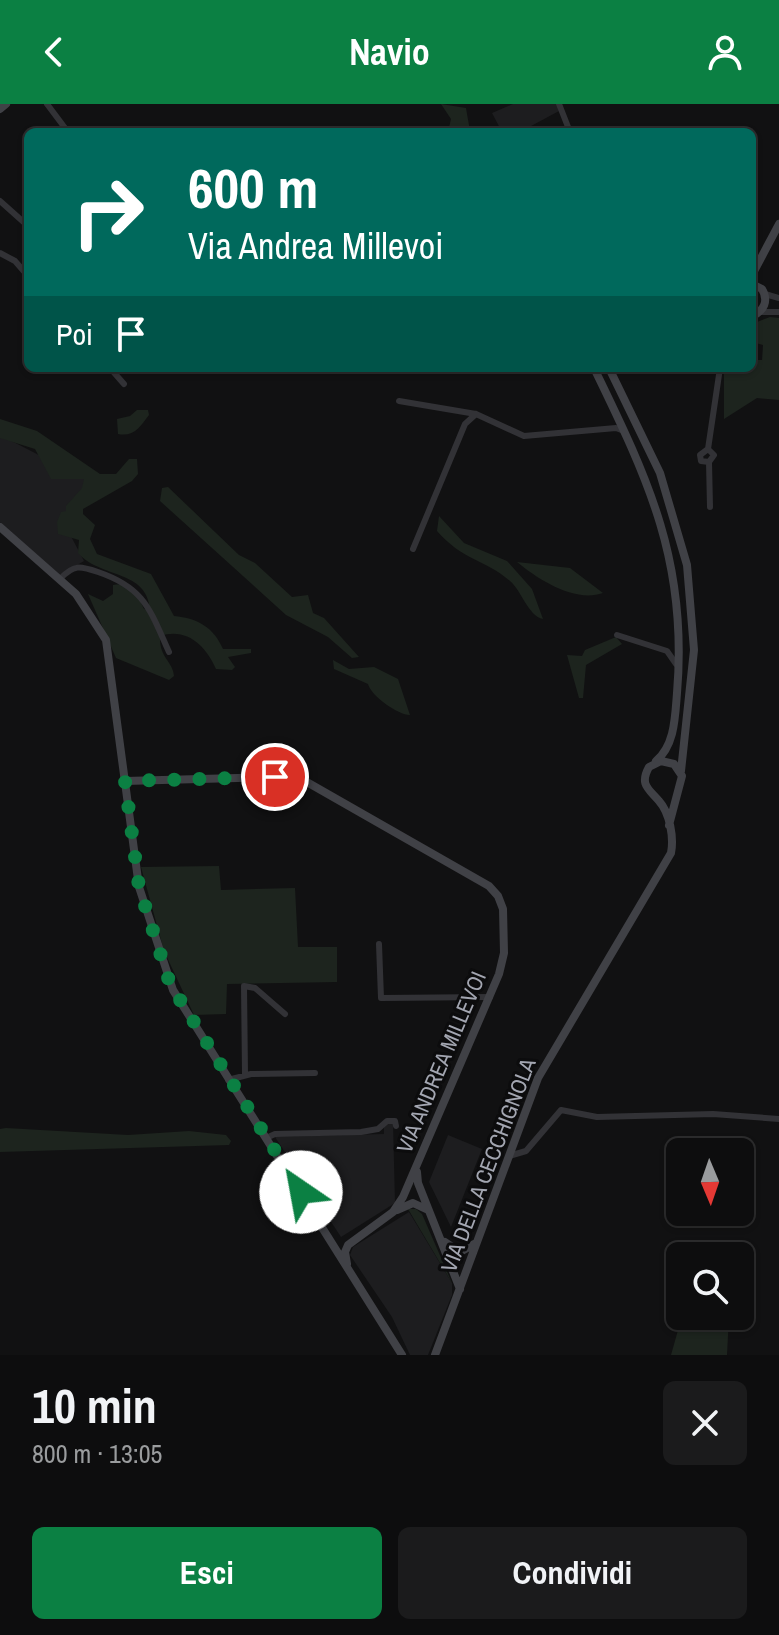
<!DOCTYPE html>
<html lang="it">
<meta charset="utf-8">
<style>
:root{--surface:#0d0d0e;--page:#1b1b1c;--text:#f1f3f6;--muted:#9a9c9e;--line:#2d2d2e;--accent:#0b8043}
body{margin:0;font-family:"Archivo Narrow",sans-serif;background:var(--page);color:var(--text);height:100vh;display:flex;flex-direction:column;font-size:30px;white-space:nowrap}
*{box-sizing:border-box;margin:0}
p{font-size:26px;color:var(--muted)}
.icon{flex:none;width:44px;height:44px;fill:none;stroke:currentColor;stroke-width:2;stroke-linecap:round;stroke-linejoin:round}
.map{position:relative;height:1251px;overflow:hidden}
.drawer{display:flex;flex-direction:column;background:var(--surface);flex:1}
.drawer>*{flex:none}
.hud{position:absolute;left:24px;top:24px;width:732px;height:244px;border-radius:12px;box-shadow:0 2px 6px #0004,0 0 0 2px var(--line);background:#00695c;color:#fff;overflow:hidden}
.needle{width:52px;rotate:178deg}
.controls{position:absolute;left:666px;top:1034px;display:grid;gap:16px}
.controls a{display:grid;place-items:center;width:88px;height:88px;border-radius:12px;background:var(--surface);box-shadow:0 2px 6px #0004,0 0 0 2px var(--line);font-size:40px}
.pin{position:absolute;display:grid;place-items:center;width:68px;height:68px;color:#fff;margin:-34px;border:4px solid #fff;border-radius:50%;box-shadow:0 2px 8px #0007}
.me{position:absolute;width:88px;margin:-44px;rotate:327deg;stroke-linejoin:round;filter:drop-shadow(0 0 6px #0008)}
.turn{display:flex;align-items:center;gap:28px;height:168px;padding:0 32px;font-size:36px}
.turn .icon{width:104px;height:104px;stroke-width:2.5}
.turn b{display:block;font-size:56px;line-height:68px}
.then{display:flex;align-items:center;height:76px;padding:0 32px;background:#0003;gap:16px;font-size:30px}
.round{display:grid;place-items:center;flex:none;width:84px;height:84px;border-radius:12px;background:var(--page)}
.head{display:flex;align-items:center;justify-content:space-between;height:136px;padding:0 32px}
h1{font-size:48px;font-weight:700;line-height:60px}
.button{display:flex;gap:16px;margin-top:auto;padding:16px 32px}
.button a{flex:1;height:92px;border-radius:12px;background:var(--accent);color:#fff;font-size:32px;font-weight:700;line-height:92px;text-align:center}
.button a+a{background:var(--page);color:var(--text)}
header{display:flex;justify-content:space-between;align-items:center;height:104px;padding:0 32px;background:var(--accent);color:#fff;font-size:36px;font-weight:700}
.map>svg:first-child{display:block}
.built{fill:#1d1d1f}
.green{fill:#1d241e}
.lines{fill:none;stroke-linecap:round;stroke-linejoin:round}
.street{stroke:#323236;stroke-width:6}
.secondary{stroke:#404146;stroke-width:8}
.route{stroke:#0b8043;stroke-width:14;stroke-dasharray:0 25.2}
.labels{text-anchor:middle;stroke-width:6;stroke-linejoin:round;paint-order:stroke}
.street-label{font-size:22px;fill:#a3a6b1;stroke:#0c0c0d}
</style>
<header><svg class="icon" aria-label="back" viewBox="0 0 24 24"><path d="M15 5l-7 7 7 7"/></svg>Navio<svg class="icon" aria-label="person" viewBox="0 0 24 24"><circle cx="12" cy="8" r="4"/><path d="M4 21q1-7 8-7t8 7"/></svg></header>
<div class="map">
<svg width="779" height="1251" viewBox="0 0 779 1251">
<rect width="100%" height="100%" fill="#111112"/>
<path class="built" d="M 513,0 L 557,0 L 559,7 L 520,28 L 502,28 L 492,9 Z
M 0,331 L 91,378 L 64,419 L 84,457 L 60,471 L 0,418 Z
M 393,1018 L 395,1099 L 341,1133 L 275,1033 L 384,1030 L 384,1019 Z
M 448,1031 L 482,1045 L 451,1123 L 429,1078 Z
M 409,1108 L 452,1179 L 452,1191 L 428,1251 L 410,1251 L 392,1213 L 350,1151 L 353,1143 Z"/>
<path class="green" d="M 441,0 L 466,4 L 470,27 L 448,28 L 451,15 Z
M 770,213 L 779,214 L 779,296 L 757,294 L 724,315 L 724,264 L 752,264 L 752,256 L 762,256 L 763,241 L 752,238 L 752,220 Z
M 137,306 L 148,306 L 149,311 C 140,323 134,333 118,330 L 117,315 L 130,312 Z
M 0,315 L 37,327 L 100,370 L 116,370 L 129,355 L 137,355 L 138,370 L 132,377 L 83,405 L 83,410 L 95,421 L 90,435 L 97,450 L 151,470 L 174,512 C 198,514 214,524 223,545 L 251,545 L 251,549 L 228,553 L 235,563 L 232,566 L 216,565 C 206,542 187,523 160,532 C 159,554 173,557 174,572 L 169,576 L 116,554 L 88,490 L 103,497 L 113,490 L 113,481 C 132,478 137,489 144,505 L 150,506 C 147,465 101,475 78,449 L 79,436 L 58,430 L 57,418 L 61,408 L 66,407 L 66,402 L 82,384 L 84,375 L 51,375 L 35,345 L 0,334 Z
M 168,383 L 239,451 L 255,459 L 292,493 L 308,491 L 313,509 L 324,514 L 359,553 L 352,554 L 328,533 L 286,511 L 160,397 L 162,384 Z
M 439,412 L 464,439 L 507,457 L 532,485 L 543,515 C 528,512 522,487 510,477 C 485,455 463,457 437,427 Z
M 517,458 L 570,464 L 603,489 C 575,499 539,476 517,458 Z
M 616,533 L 622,540 L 586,561 L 583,594 L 579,594 L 567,551 L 582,552 L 585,546 Z
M 333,556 L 349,565 L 374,563 L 398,575 L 410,611 C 398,611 371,592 368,580 L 334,565 Z
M 219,762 L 221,786 L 295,784 L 298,843 L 337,843 L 337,878 L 227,880 L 226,910 L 194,911 L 164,847 L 141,763 Z
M 6,1024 L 128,1031 L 189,1027 L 226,1031 L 231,1037 L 229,1041 L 0,1048 L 0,1025 Z
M 408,1105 L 416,1105 L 422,1110 L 452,1179 Z
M 682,1212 L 729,1212 L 727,1251 L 671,1251 Z"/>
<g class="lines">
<path class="street" d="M 47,0 L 68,28
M 559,0 L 570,28
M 0,97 L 28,122
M 0,149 L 15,157 L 28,172
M 765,190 L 779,194
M 760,208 L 779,208
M 110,264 L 124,280
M 399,297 L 476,310 L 524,332 L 616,324 L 624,327
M 708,345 L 700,351 L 701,357 L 709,358
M 710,403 L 709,358 L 714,351 L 708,345 L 720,264
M 413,445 L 465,320 L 476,310
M 60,475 C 74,460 80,462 98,468 C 145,484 150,506 169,548
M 617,531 L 667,547 L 676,560
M 379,840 L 381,894 L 490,893
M 245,970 L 244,882 L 255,884 L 285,910
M 228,976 L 251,970 L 315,969
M 266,1034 L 275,1030 L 361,1028 L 378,1025 L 387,1017 L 395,1017 L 396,1022
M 509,1052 L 526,1047 L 561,1006 L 597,1013 L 713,1010 L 779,1015"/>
<path class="secondary" d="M 0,5 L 6,0
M 752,171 L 779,120
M 752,180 L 762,185 C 769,197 764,207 752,212
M 594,264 C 649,377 688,459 677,589 C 675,613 675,641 656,657
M 609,264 L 660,369 L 687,461 L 694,546 L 681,667
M 0,423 L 76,490 L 106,536 L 139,783 L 173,886 L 402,1251
M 125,677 L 275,673 L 305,677 L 489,782 L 498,792 L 503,805 L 504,849 L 499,870 L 403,1093 L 393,1108 L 348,1141 L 345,1148 L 347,1160
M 417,1068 L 418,1079 L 460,1185
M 397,1106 L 413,1099 L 428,1106
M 445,1138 L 460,1148 L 476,1139
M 435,1251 L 538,974 L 671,749 C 674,734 670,709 659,697 C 649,685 639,681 649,663 L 661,657 L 674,660 L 682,672 L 669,721"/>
</g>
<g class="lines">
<path class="route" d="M 275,673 L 125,677 L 139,783 L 170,880 L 301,1088"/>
</g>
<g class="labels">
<g class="street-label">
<text transform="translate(441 958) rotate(-67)" y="8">VIA ANDREA MILLEVOI</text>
<text transform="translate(488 1061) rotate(-69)" y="8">VIA DELLA CECCHIGNOLA</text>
</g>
</g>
</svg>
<div class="controls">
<a><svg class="needle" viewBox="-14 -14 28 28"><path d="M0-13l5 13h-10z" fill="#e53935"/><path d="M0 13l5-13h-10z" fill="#9a9c9e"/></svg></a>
<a><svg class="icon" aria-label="search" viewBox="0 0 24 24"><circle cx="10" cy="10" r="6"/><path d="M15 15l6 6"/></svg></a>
</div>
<div class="pin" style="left:275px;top:673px;background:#d93025"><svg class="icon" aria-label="arrive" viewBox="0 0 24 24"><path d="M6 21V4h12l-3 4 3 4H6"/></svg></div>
<svg class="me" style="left:301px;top:1088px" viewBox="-20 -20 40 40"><circle r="19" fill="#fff"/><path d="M0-13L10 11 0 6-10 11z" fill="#0b8043"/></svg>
<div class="hud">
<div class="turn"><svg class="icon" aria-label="right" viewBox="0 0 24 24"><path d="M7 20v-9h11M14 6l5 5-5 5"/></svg><div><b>600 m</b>Via Andrea Millevoi</div></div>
<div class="then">Poi<svg class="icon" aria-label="arrive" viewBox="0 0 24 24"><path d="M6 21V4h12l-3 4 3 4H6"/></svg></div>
</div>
</div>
<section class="drawer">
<div class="head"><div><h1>10 min</h1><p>800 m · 13:05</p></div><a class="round"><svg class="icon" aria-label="close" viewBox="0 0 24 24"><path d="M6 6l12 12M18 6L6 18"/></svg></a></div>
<div class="button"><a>Esci</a><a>Condividi</a></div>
</section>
